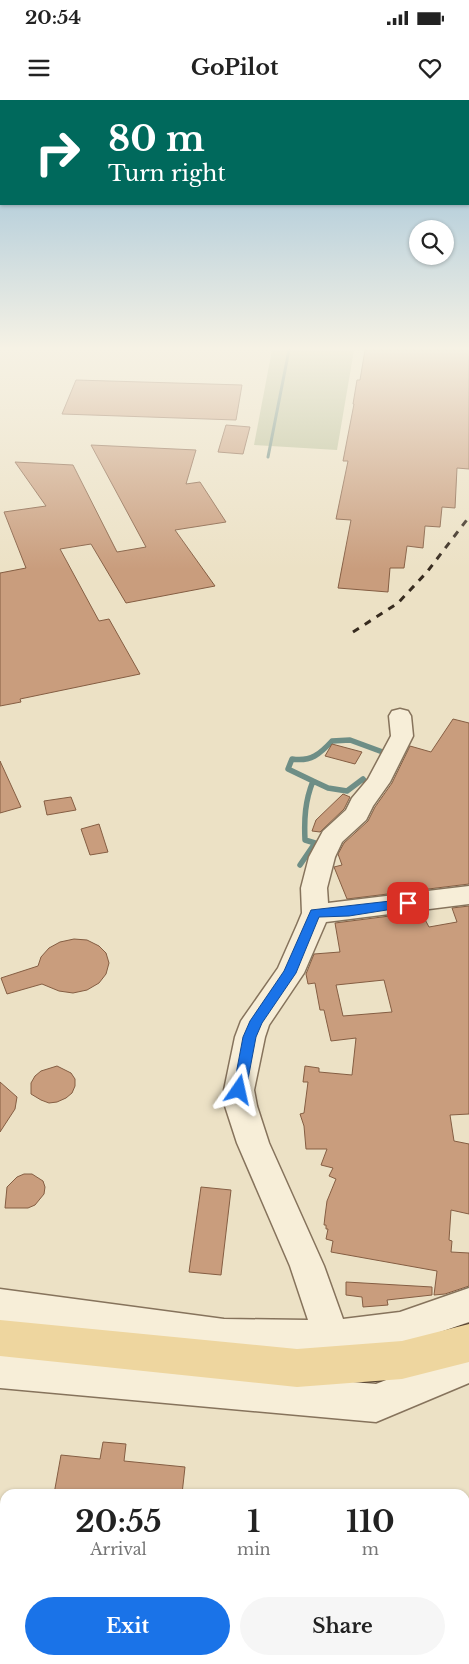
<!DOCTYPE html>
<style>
:root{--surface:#fff;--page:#f6f6f6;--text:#222;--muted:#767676;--accent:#1a73e8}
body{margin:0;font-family:"Libre Baskerville",serif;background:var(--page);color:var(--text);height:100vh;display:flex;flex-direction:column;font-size:19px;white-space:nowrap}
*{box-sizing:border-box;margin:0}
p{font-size:16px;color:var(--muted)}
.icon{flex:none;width:28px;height:28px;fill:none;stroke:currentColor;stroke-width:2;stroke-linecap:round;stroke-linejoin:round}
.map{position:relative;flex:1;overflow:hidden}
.details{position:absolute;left:0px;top:1389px;width:470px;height:176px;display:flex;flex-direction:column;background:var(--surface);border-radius:15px 15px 0 0;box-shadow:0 1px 4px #0004}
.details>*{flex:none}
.banner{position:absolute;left:0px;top:0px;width:470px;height:105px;box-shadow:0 1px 4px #0004;background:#00695c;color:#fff;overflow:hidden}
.tools{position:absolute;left:409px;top:120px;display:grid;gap:10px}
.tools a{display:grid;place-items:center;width:45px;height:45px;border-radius:50%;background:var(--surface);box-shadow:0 1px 4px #0004;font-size:25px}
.pin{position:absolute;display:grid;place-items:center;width:42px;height:42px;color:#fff;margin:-21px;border-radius:10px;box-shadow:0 2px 8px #0006}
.me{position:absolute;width:55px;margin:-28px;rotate:11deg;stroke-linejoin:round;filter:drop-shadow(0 0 4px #0008)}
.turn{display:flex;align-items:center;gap:18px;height:105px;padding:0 25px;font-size:22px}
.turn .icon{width:65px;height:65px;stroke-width:2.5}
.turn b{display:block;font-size:35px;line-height:42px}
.eta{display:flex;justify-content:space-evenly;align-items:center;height:85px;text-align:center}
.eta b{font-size:30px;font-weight:700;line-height:35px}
.primary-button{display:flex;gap:10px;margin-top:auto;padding:10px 25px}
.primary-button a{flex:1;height:58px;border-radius:30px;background:var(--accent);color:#fff;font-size:20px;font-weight:700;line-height:58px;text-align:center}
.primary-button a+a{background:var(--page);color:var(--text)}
.status{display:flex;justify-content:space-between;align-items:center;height:35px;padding:0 25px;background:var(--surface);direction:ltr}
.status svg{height:14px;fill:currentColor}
header{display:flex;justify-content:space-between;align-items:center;height:65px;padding:0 25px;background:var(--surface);font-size:22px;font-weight:700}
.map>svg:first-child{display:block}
.cemetery{fill:#babf98}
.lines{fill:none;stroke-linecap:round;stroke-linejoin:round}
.stream-far1{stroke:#6e8e86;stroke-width:3}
.stream{stroke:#6e8e86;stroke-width:5.5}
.building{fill:#c99d7d;stroke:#855e43;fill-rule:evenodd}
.minor-casing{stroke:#86735c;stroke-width:3}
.major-casing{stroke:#544130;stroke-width:2}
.minor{fill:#f7eed8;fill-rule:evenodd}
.major{fill:#eed69f;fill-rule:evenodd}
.rail{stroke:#372b1f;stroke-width:3;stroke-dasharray:7 7;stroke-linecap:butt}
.route{fill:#1a73e8;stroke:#114b97}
</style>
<div class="status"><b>20:54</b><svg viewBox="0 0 49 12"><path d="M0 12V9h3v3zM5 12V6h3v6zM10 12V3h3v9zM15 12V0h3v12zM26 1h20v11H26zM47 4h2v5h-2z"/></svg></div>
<header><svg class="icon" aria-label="menu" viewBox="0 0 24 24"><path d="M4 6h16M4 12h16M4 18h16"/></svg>GoPilot<svg class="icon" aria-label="heart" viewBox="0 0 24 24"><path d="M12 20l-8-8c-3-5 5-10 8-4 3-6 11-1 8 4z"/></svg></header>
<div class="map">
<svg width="469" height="1564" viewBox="0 0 469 1564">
<rect width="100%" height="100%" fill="#ece1c5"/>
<path class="cemetery" d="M 272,250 L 354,250 L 337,350 L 254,345 Z"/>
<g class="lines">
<path class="stream-far1" d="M 268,357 L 289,250"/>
<path class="stream" d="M 313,681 L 288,669 L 292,659 C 311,662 320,654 332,641 L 350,640 L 388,654
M 300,765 L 315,743 L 305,740 C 304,719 305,701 313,681 L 328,688 L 347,691 L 363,679 L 370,687"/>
</g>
<path class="building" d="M 365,250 L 469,250 L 469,369 L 457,368 L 455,408 L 442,407 L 440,427 L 425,426 L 423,448 L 407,446 L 404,468 L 390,468 L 388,492 L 338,488 L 351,420 L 336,419 L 348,361 L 343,361 L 354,304 L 353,304 L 357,280 L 360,280 Z
M 76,280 L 242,285 L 236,320 L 62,314 Z
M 226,325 L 250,327 L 243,354 L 218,352 Z
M 91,345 L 196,350 L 186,384 L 200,382 L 226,422 L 175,430 L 215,486 L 126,503 L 91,444 L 60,449 L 99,521 L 109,519 L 140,574 L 20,599 L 21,602 L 0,606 L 0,473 L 26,468 L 4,412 L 46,406 L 15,362 L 73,365 L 117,452 L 146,447 Z
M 453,619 L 469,623 L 469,784 L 347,799 L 334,767 L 342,765 L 338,754 L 344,743 L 368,721 L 375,707 L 392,683 L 410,646 L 431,652 Z
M 332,644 L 362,652 L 355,664 L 325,656 Z
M 0,661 L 21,707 L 0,713 Z
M 343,694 L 350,697 L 344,709 L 320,732 L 312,731 L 316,720 Z
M 71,697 L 76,710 L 47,715 L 44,701 Z
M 99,724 L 108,752 L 90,755 L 81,729 Z
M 469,806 L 469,1014 L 450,1015 L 454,1041 L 469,1044 L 469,1114 L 451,1110 L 449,1140 L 452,1141 L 451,1152 L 469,1153 L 469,1186 L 445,1194 L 434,1195 L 437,1171 L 331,1152 L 333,1141 L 326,1139 L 328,1129 L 326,1129 L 326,1125 L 324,1125 L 325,1116 L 327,1101 L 336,1079 L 329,1076 L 333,1068 L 321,1065 L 327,1049 L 306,1049 L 304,1026 L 300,1014 L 304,1013 L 308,982 L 303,982 L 305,966 L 319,968 L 319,972 L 352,975 L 356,938 L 331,941 L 324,910 L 320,910 L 315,883 L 308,884 L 306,874 L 314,854 L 340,852 L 335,823 L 421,812 L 429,827 L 457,822 L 452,808 ZM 384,880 L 392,912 L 343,916 L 336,885 Z
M 74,839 L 87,840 L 99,846 L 106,853 L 109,863 L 106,874 L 99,883 L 87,890 L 73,893 L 59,891 L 42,884 L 7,894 L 1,878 L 38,866 L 41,857 L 49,848 L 60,842 Z
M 57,966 L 71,973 L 75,979 L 75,986 L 72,993 L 66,998 L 57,1002 L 49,1003 L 41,1000 L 31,994 L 31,983 L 35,976 L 41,971 Z
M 0,982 L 17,997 L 15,1009 L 0,1032 Z
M 24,1074 L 32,1074 L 43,1081 L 45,1087 L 44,1094 L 35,1105 L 28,1108 L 5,1108 L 7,1087 L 17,1077 Z
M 201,1087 L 231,1090 L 221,1175 L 189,1172 Z
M 346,1182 L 432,1187 L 432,1195 L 387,1200 L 388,1205 L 363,1207 L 362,1197 L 346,1195 Z
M 103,1342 L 126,1344 L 124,1361 L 185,1367 L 182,1394 L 54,1394 L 61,1355 L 100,1359 Z"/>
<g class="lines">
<defs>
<path id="minor" d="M 400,609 L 408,611 L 411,616 L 413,636 L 390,682 L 373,706 L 366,720 L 342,742 L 335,757 L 327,788 L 328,803 L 469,786 L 469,804 L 326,822 L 304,873 L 269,925 L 265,937 L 254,990 L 257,1006 L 269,1043 L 324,1166 L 343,1219 L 400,1212 L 469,1188 L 469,1222 L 400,1246 L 332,1256 L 224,1255 L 0,1223 L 0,1189 L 224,1219 L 308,1220 L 290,1166 L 237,1043 L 225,1006 L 224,990 L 235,937 L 241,921 L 278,868 L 297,825 L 302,813 L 301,788 L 309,757 L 323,731 L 346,710 L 352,698 L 368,679 L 391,636 L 389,616 L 392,611 Z
M 469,1247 L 469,1283 L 376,1322 L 0,1288 L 0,1252 L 376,1284 Z"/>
<path id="major" d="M 0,1220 L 297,1249 L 402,1241 L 469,1224 L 469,1262 L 402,1279 L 297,1287 L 0,1256 Z"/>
</defs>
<use href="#minor" class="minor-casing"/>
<use href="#major" class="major-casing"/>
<use href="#minor" class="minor"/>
<use href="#major" class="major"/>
<path class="rail" d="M 353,532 L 398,503 L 427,472 L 469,417"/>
</g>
<linearGradient id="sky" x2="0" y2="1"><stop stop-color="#8eb9d5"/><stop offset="0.53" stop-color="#f6f2e5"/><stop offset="1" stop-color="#f6f2e5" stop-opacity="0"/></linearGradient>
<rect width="469" height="469" fill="url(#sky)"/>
<path class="route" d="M 408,799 L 414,803 L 412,806 L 349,816 L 319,817 L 296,873 L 262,923 L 256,937 L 246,990 L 244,994 L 239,996 L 235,994 L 233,990 L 243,937 L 250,921 L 284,871 L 311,810 Z"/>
</svg>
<div class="tools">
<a><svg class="icon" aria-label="search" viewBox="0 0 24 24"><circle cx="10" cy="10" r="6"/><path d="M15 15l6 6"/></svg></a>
</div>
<div class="pin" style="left:408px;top:803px;background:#d93025"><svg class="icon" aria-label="arrive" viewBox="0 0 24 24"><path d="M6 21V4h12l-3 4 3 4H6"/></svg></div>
<svg class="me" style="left:239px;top:990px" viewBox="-20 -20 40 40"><path d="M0-17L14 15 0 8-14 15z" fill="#1a73e8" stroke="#fff" stroke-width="4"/></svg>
<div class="banner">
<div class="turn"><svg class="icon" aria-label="right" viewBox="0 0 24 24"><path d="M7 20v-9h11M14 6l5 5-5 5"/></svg><div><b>80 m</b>Turn right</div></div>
</div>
<section class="details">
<div class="eta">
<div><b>20:55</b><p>Arrival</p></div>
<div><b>1</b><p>min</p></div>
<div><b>110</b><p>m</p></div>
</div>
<div class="primary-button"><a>Exit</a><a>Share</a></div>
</section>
</div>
